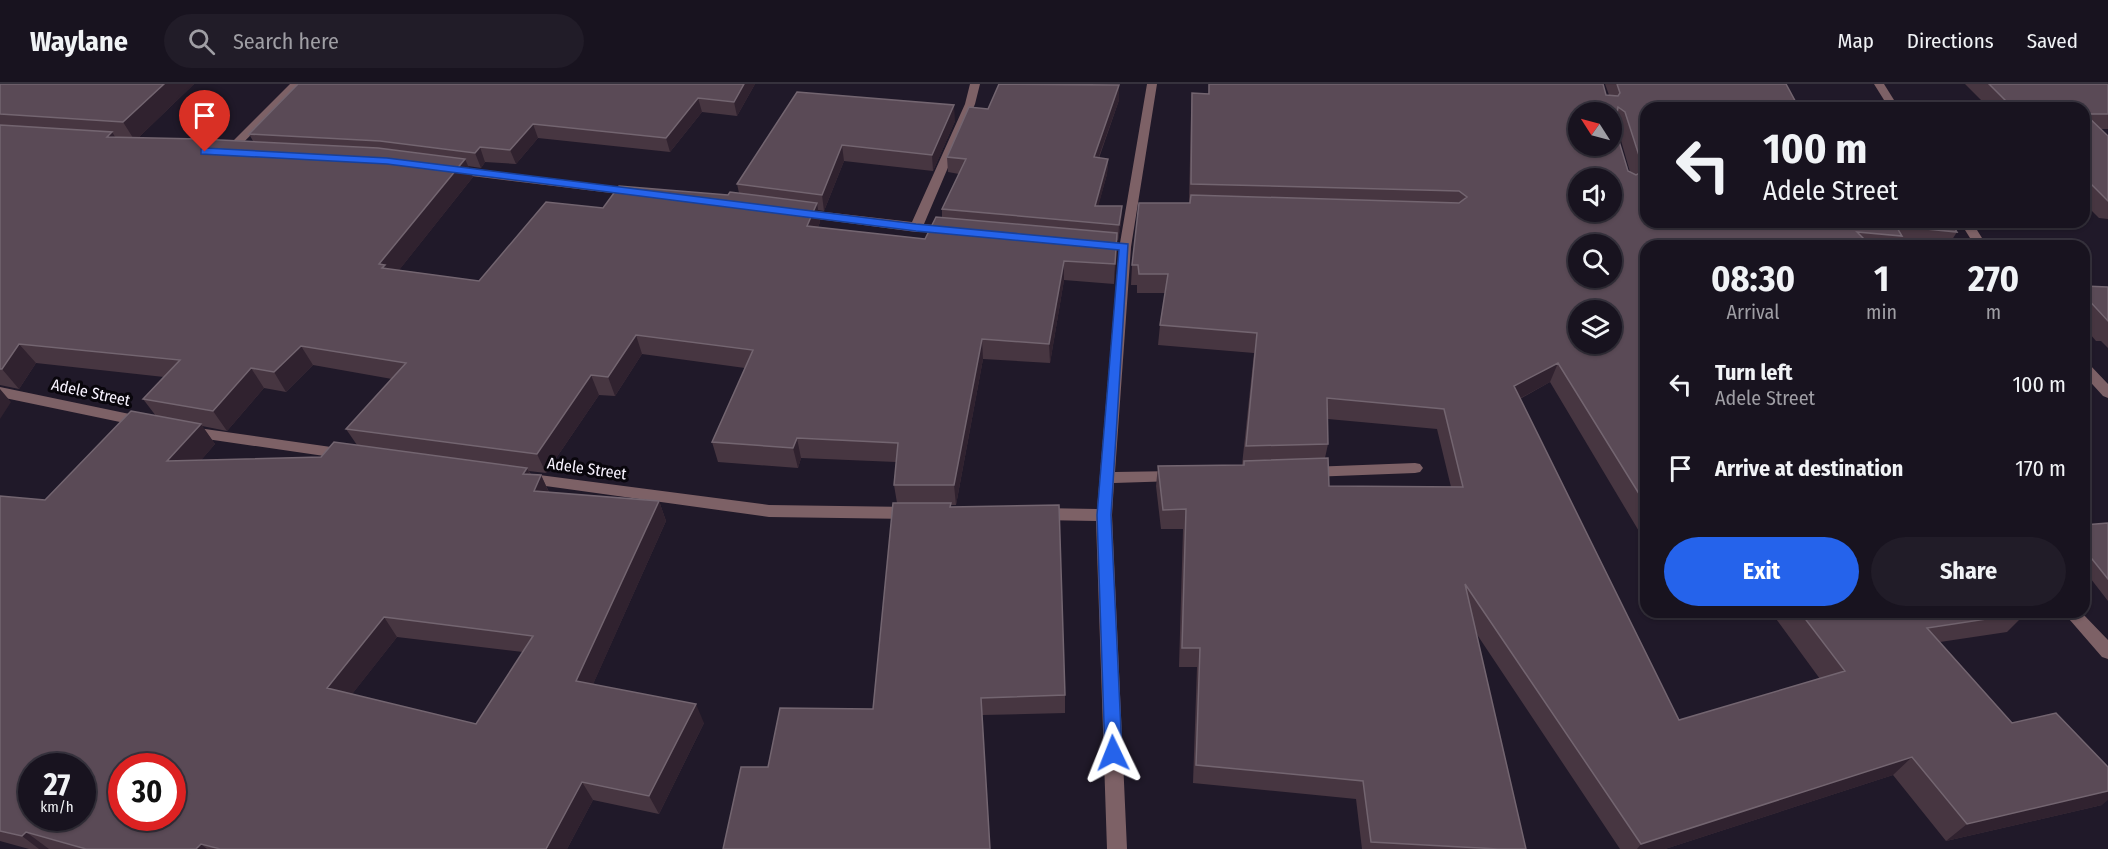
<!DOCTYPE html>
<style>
:root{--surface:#18131f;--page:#211c28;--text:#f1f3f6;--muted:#9f9ea4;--line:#36323d;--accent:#2563eb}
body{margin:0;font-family:"Fira Sans Condensed",sans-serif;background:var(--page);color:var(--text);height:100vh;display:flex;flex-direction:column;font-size:22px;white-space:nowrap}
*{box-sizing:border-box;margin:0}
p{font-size:20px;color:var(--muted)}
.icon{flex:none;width:33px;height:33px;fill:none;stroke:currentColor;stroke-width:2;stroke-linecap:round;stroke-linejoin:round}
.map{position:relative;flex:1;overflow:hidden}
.panel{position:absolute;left:1640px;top:156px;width:450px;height:378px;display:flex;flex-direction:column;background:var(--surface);border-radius:18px;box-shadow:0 2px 4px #0004,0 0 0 2px var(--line)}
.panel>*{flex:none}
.hud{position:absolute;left:1640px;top:18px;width:450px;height:126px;border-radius:18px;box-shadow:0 2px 4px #0004,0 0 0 2px var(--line);background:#18131f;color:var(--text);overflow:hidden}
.needle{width:39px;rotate:306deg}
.buttons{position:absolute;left:1568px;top:18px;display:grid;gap:12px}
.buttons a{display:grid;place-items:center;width:54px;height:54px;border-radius:50%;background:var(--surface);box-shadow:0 2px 4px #0004,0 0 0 2px var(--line);font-size:30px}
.speed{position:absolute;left:18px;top:669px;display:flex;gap:12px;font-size:30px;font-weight:700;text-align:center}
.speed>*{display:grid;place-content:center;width:78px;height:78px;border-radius:50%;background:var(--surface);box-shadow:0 2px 4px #0004,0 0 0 2px var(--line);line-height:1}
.speed small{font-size:15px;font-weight:400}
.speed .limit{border:9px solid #d22;background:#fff;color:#111}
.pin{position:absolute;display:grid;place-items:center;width:51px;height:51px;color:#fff;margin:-62px -26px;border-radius:50% 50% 50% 0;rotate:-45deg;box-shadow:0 0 6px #0007}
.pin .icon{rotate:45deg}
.me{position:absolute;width:66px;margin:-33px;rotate:358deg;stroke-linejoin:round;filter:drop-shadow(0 0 4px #0008)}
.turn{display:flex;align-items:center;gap:21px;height:126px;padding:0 24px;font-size:27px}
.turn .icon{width:78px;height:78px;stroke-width:2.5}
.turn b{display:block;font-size:42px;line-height:51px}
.eta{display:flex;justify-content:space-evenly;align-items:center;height:102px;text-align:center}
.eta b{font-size:36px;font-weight:700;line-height:42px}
.button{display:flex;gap:12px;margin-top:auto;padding:12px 24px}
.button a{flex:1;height:69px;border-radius:36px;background:var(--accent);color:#fff;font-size:24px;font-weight:700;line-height:69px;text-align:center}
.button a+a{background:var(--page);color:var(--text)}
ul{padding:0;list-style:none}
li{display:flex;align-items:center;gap:18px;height:84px;padding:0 24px}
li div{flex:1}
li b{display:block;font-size:22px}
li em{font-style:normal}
header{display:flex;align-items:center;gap:36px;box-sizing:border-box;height:84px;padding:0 30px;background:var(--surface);border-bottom:2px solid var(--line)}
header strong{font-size:28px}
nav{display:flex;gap:33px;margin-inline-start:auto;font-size:21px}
.search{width:420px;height:54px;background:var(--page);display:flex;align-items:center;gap:15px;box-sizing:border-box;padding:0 21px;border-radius:33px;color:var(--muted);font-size:22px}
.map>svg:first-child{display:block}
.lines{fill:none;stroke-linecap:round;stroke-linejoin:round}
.minor{fill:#7d6166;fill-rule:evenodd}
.wall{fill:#473641;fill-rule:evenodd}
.shaded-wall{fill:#30222f}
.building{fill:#5a4a56;stroke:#736570;stroke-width:1.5;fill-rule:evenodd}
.route{fill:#2563eb;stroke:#184099;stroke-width:1.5}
.labels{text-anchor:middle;stroke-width:6;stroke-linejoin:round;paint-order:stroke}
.street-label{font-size:16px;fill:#f7f2fe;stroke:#09060c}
</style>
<header>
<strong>Waylane</strong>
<div class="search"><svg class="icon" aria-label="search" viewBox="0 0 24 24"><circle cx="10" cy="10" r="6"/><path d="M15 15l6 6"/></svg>Search here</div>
<nav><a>Map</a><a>Directions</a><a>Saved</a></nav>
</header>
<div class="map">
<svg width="2108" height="765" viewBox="0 0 2108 765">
<rect width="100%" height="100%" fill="#201929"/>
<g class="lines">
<path class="minor" d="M 290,0 L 301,0 L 231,71 L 223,71 L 223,67 Z
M 970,0 L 980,0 L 975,20 L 924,140 L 952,143 L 952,149 L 916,148 L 795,132 L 793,129 L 799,125 L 912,138 L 965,20 Z
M 1147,0 L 1157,0 L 1131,163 L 1115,388 L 1176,387 L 1181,388 L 1184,392 L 1181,396 L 1176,397 L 1114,399 L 1112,431 L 1127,765 L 1107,765 L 1096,437 L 1040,436 L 1034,434 L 1032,430 L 1034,426 L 1040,424 L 1097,425 L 1119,166 L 1098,164 L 1092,160 L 1098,156 L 1120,159 Z
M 1874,0 L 1884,0 L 1899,24 L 1889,24 Z
M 451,84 L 636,106 L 642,109 L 636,112 L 447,89 L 447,85 Z
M 1960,138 L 1972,138 L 1987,162 L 1975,162 Z
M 2084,278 L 2089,280 L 2108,300 L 2108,314 L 2103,312 L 2084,291 Z
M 0,303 L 144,333 L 151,338 L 144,343 L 0,313 Z
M 191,343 L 345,365 L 352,370 L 345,375 L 186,352 L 184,348 Z
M 1415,379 L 1420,380 L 1423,384 L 1420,388 L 1415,389 L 1310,393 L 1305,392 L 1302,388 L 1305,384 L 1310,383 Z
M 524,389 L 769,421 L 911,423 L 917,425 L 919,429 L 917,433 L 911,435 L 769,433 L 524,399 L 519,398 L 516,394 L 519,390 Z
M 2063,528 L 2081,528 L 2108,556 L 2108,575 L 2102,573 Z"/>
</g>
<path class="wall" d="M 0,0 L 194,0 L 138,54 L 253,57 L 249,50 L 298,0 L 755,0 L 737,32 L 702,28 L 670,68 L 538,54 L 516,80 L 485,78 L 481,84 L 468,82 L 473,93 L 399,186 L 479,197 L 603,124 L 728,111 L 739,109 L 737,100 L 797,8 L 955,37 L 933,87 L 844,77 L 824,127 L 818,126 L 820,138 L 818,143 L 925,155 L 942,134 L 942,125 L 959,90 L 948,88 L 947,73 L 988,25 L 1119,1 L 1119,16 L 1099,74 L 1108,75 L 1107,90 L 1098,122 L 1122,122 L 1121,138 L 1118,157 L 1117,156 L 1114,200 L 1064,196 L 1050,279 L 983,275 L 956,421 L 951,421 L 951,423 L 1065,611 L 1065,629 L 982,631 L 768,683 L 873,625 L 897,419 L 894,401 L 896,378 L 801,374 L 798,384 L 718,378 L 712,358 L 745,284 L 642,270 L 615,312 L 599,311 L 546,389 L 529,387 L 531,391 L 541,391 L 549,408 L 659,417 L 666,437 L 593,600 L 704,639 L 659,730 L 593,716 L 567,765 L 29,765 L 0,757 L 0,412 L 45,416 L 156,332 L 143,315 L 164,293 L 36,279 L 19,305 L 0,301 ZM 313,281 L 392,295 L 346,345 L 357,361 L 321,373 L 201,376 L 215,360 L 202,342 L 227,347 L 264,304 L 286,308 ZM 397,553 L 523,568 L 476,640 L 352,610 Z
M 1209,0 L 1603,0 L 1606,11 L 1609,11 L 1605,0 L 1786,0 L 1646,24 L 1951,138 L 1957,148 L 1948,162 L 1646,162 L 1646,459 L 1550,298 L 1520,315 L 1679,636 L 1820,595 L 1771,528 L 2025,528 L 2026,529 L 2007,548 L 1940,558 L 2012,639 L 2102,721 L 1946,757 L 1893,691 L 1665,765 L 1620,765 L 1476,549 L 1526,765 L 1362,765 L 1356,715 L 1193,699 L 1197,583 L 1179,583 L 1183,445 L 1161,445 L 1156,402 L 1158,382 L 1242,381 L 1254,269 L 1158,261 L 1160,241 L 1165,209 L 1137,209 L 1137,201 L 1131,201 L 1132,181 L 1189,119 L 1191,28 L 1192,9 L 1208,10 ZM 1615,45 L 1618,46 L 1630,88 L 1628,87 ZM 1328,335 L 1437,345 L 1451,403 L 1329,402 L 1325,374 L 1328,360 Z
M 1965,0 L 2108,0 L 2108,45 L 2101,45 L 2108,52 L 2108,135 L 2099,134 L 2084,119 L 2084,24 L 1989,24 Z
M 2084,202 L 2108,203 L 2108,264 L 2101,257 L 2096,257 L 2084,243 Z
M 2108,439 L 2108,517 L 2084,486 L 2084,441 Z"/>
<path class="shaded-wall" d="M 164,0 L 194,0 L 135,57 L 123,38 Z
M 744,0 L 755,0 L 737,32 L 734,18 Z
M 1119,1 L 1119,16 L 1093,89 L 1094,73 Z
M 698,14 L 702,28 L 670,68 L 666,54 Z
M 954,21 L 955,37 L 933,87 L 932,71 Z
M 533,40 L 538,54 L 516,80 L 510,66 Z
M 112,48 L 124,67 L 107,53 Z
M 842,61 L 844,77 L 824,127 L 822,111 Z
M 480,63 L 485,78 L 481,84 L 475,69 Z
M 465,75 L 473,93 L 392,195 L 379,180 Z
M 1108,75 L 1107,90 L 1094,138 L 1095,122 Z
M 817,119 L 820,138 L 811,161 L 807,142 Z
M 1122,122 L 1121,138 L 1118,157 L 1119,141 Z
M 1117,149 L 1117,168 L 1114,200 L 1115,180 Z
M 1064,177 L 1064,196 L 1050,279 L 1049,260 Z
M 636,251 L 642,270 L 615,312 L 608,293 Z
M 982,255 L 983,275 L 956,421 L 954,401 Z
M 19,260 L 36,279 L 19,305 L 2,285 Z
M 301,262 L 313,281 L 286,308 L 274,288 Z
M 1558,279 L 1550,298 L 1506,322 L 1514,302 Z
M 251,284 L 264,304 L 227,347 L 213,327 Z
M 591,291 L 599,311 L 546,389 L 537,370 Z
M 0,305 L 11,318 L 0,335 Z
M 201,340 L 215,360 L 183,397 L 167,377 Z
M 797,354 L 801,374 L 798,384 L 793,364 Z
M 527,384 L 536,402 L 541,391 L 550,411 L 543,427 L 523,390 Z
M 659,417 L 666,437 L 586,616 L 576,597 Z
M 384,533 L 397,553 L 342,623 L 327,604 Z
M 696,620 L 704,639 L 659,730 L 649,712 Z
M 1912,673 L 1893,691 L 1665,765 L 1637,765 L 1641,760 Z
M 582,698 L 593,716 L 567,765 L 546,765 Z
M 2108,707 L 2108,716 L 2102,721 L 1946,757 L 1967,740 Z
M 26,748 L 49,765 L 39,765 L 22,752 Z
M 201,760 L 207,765 L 196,765 Z"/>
<path class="building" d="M 0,0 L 164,0 L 123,38 L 0,30 Z
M 298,0 L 744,0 L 734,18 L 698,14 L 666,54 L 533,40 L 510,66 L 480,63 L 475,69 L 380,57 L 249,50 Z
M 999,0 L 1119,1 L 1094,73 L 1108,75 L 1095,122 L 1122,122 L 1119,141 L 942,125 L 966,75 L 947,73 L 969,23 L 988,25 Z
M 1209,0 L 1603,0 L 1606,11 L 1618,12 L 1620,9 L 1617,0 L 1786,0 L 1799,24 L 1646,24 L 1646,138 L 1951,138 L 1957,148 L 1896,142 L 1902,152 L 1857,148 L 1871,162 L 1646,162 L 1646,421 L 1558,279 L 1514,302 L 1679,636 L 1845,587 L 1800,528 L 2025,528 L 2026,529 L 1927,544 L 2012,639 L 2056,629 L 2108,683 L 2108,707 L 1967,740 L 1912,673 L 1641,760 L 1465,500 L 1526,765 L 1498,765 L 1371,758 L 1363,697 L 1196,681 L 1200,564 L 1182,564 L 1186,425 L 1163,426 L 1158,382 L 1244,381 L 1244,377 L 1328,374 L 1329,402 L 1463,403 L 1444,325 L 1327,314 L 1328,360 L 1246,362 L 1257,249 L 1160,241 L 1168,190 L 1139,190 L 1138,181 L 1132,181 L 1139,119 L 1190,119 L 1191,111 L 1459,119 L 1467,113 L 1459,107 L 1191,100 L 1192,9 L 1209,10 ZM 1618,23 L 1625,28 L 1644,87 L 1636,91 L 1628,87 L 1615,44 ZM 1578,28 L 1611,28 L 1611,62 L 1578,62 ZM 1578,94 L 1611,94 L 1611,128 L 1578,128 ZM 1578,160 L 1611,160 L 1611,194 L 1578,194 ZM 1578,226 L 1611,226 L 1611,260 L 1578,260 Z
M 1989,0 L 2108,0 L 2108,30 L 2085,30 L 2108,52 L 2108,117 L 2084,93 L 2084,24 L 2013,24 Z
M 797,8 L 954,21 L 932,71 L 842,61 L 822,111 L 737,100 Z
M 0,41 L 112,48 L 107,53 L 200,55 L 378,64 L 465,75 L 379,180 L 385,181 L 382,184 L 479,197 L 546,118 L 603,124 L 619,102 L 728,111 L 730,108 L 817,119 L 807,142 L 925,155 L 936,133 L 1117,149 L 1115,180 L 1064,177 L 1049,260 L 982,255 L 954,401 L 894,401 L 898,359 L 797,354 L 793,364 L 712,358 L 753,266 L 636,251 L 608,293 L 591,291 L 537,370 L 346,345 L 406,279 L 301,262 L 274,288 L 251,284 L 213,327 L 143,315 L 180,276 L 19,260 L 2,285 L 0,285 Z
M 2084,202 L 2108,203 L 2108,237 L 2084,211 Z
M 131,327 L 201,340 L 167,377 L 321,373 L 334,358 L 527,384 L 523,390 L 541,391 L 534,407 L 659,417 L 576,597 L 696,620 L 649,712 L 582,698 L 546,765 L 220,765 L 201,760 L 196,765 L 86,765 L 26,748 L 22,752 L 0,747 L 0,412 L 45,416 ZM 384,533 L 533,552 L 476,640 L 327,604 ZM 32,682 L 82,682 L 82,734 L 32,734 ZM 122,682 L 172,682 L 172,734 L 122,734 Z
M 893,419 L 951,419 L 950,423 L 1059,421 L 1065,611 L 981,614 L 990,765 L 723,765 L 741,683 L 768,683 L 780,624 L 873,625 Z
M 2108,439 L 2108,495 L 2084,465 L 2084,441 Z"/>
<path class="route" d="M 205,64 L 387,74 L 916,140 L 1128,160 L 1111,431 L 1122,669 L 1119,675 L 1113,677 L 1107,675 L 1105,669 L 1097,431 L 1119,166 L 916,147 L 387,80 L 201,70 L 201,65 Z"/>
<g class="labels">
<g class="street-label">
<text transform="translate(91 308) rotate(12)" y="6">Adele Street</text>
<text transform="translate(587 384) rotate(8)" y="6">Adele Street</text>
</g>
</g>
</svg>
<div class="buttons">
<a><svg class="needle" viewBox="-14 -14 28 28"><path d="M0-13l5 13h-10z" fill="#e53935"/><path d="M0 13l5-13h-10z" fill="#9f9ea4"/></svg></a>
<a><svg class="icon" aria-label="sound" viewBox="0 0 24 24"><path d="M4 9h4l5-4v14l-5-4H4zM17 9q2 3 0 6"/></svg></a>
<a><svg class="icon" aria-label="search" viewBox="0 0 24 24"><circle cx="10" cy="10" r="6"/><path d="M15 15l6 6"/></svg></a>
<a><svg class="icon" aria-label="layers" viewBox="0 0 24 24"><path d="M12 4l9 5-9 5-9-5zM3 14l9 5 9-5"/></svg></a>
</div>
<div class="speed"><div>27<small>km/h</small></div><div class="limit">30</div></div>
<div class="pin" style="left:205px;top:68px;background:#d93025"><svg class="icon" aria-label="arrive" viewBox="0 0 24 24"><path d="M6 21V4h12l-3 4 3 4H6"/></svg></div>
<svg class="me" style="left:1113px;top:669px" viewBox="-20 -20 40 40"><path d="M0-17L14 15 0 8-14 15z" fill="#2563eb" stroke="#fff" stroke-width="4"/></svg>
<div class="hud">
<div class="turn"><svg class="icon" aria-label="left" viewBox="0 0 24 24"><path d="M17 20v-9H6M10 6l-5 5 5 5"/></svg><div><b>100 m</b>Adele Street</div></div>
</div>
<section class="panel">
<div class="eta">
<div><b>08:30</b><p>Arrival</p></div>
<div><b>1</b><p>min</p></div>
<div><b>270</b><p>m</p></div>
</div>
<ul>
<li><svg class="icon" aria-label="left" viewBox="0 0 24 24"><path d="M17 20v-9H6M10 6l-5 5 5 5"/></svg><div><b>Turn left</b><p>Adele Street</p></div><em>100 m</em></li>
<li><svg class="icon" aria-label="arrive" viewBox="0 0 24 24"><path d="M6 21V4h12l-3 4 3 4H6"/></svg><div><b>Arrive at destination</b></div><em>170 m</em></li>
</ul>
<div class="button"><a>Exit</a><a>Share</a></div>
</section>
</div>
